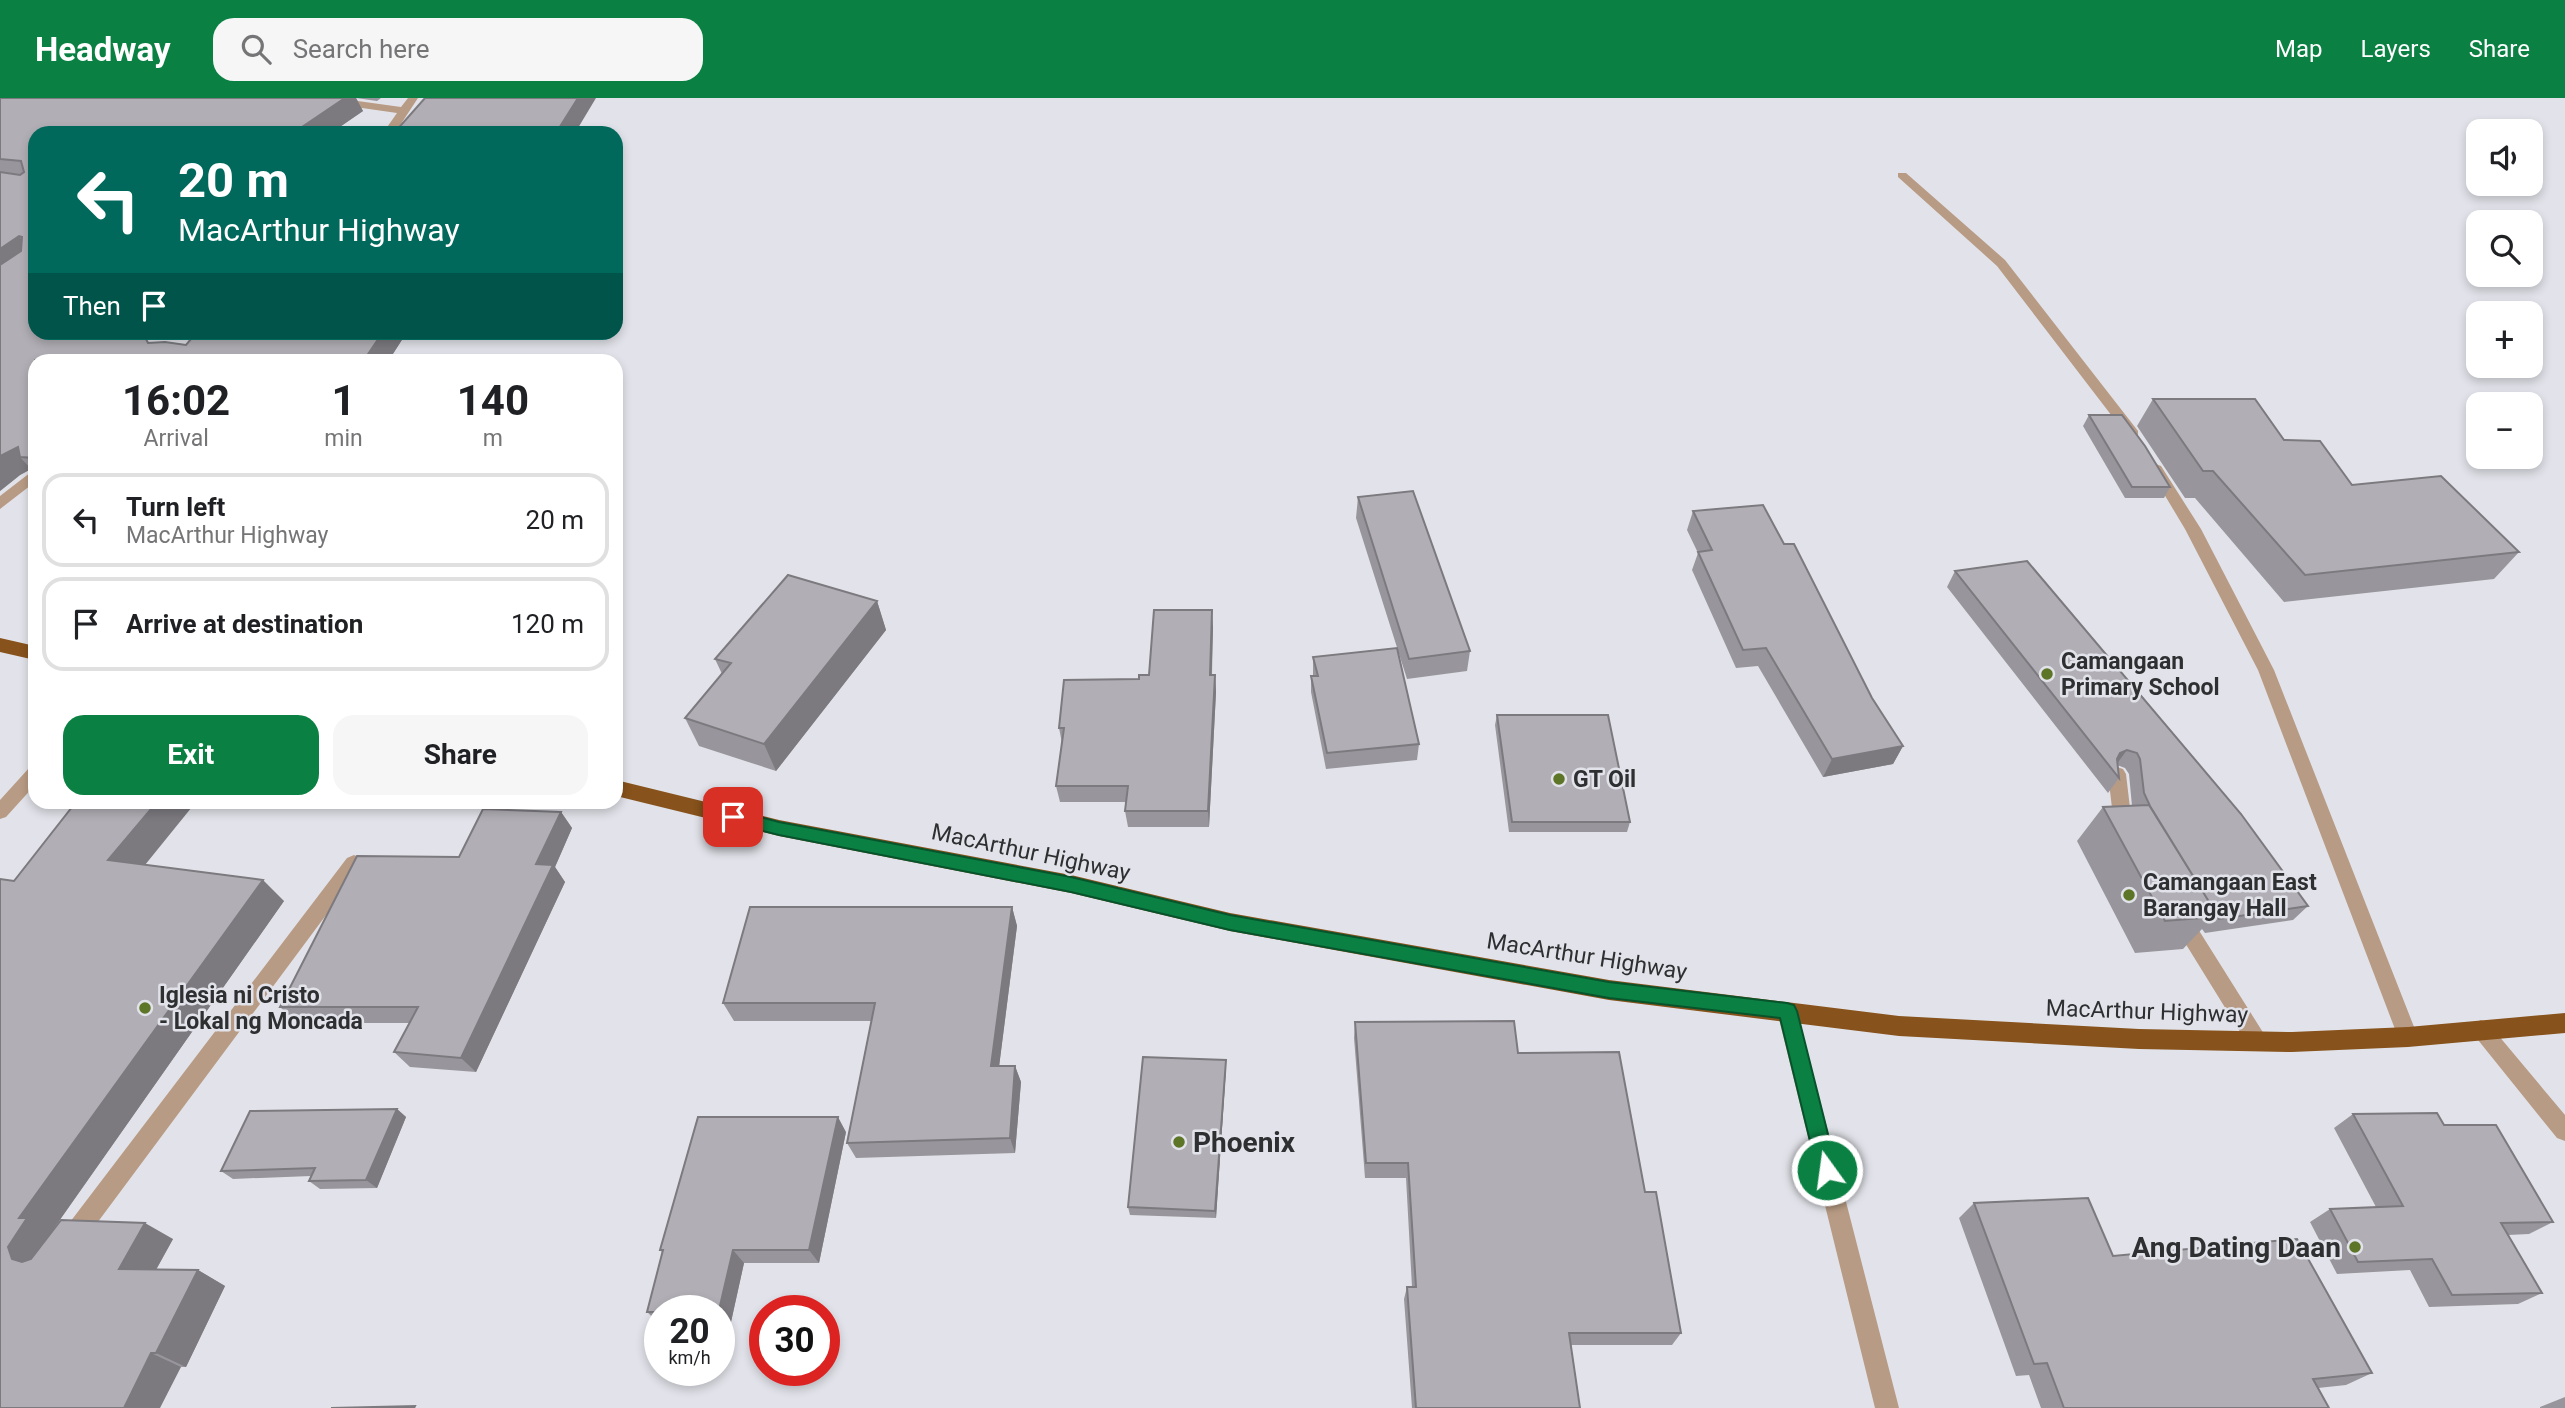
<!DOCTYPE html>
<meta charset="utf-8">
<style>
:root{--surface:#fff;--page:#f6f6f6;--text:#202124;--muted:#757577;--line:#e0e0e0;--accent:#0b8043}
body{margin:0;font-family:Roboto,sans-serif;background:var(--page);color:var(--text);height:100vh;display:flex;flex-direction:column;font-size:26px;white-space:nowrap}
*{box-sizing:border-box;margin:0}
p{font-size:23px;color:var(--muted)}
.icon{flex:none;width:38px;height:38px;fill:none;stroke:currentColor;stroke-width:2;stroke-linecap:round;stroke-linejoin:round}
.map{position:relative;flex:1;overflow:hidden}
.details{position:absolute;left:28px;top:256px;width:595px;height:455px;display:flex;flex-direction:column;background:var(--surface);border-radius:21px;box-shadow:0 4px 10px #0003}
.details>*{flex:none}
.hud{position:absolute;left:28px;top:28px;width:595px;height:214px;border-radius:21px;box-shadow:0 4px 10px #0003;background:#00695c;color:#fff;overflow:hidden}
.buttons{position:absolute;left:2466px;top:21px;display:grid;gap:14px}
.buttons a{display:grid;place-items:center;width:77px;height:77px;border-radius:14px;background:var(--surface);box-shadow:0 4px 10px #0003;font-size:35px}
.speed{position:absolute;left:644px;top:1197px;display:flex;gap:14px;font-size:35px;font-weight:700;text-align:center}
.speed>*{display:grid;place-content:center;width:91px;height:91px;border-radius:50%;background:var(--surface);box-shadow:0 4px 10px #0003;line-height:1}
.speed small{font-size:18px;font-weight:400}
.speed .limit{border:10px solid #d22;background:#fff;color:#111}
.pin{position:absolute;display:grid;place-items:center;width:60px;height:60px;color:#fff;margin:-30px;border-radius:14px;box-shadow:0 4px 10px #0006}
.me{position:absolute;width:77px;margin:-38px;rotate:346deg;stroke-linejoin:round;filter:drop-shadow(0 0 5px #0008)}
.turn{display:flex;align-items:center;gap:24px;height:147px;padding:0 35px;font-size:32px}
.turn .icon{width:91px;height:91px;stroke-width:2.5}
.turn b{display:block;font-size:49px;line-height:60px}
.then{display:flex;align-items:center;height:66px;padding:0 35px;background:#0003;gap:14px;font-size:26px}
.eta{display:flex;justify-content:space-evenly;align-items:center;height:119px;text-align:center}
.eta b{font-size:42px;font-weight:700;line-height:49px}
.cta{display:flex;gap:14px;margin-top:auto;padding:14px 35px}
.cta a{flex:1;height:80px;border-radius:21px;background:var(--accent);color:#fff;font-size:28px;font-weight:700;line-height:80px;text-align:center}
.cta a+a{background:var(--page);color:var(--text)}
ul{padding:0;list-style:none}
li{display:flex;align-items:center;gap:21px;height:94px;margin:0 14px 10px;padding:0 21px;border:4px solid var(--line);border-radius:21px}
li div{flex:1}
li b{display:block;font-size:26px}
li em{font-style:normal}
header{display:flex;align-items:center;gap:42px;box-sizing:border-box;height:98px;padding:0 35px;background:var(--accent);color:#fff}
header strong{font-size:33px}
nav{display:flex;gap:38px;margin-inline-start:auto;font-size:24px}
.search{width:490px;height:63px;background:var(--page);display:flex;align-items:center;gap:18px;box-sizing:border-box;padding:0 24px;border-radius:21px;color:var(--muted);font-size:26px}
.map>svg:first-child{display:block}
.lines{fill:none;stroke-linecap:round;stroke-linejoin:round}
.service{fill:#b89b84;fill-rule:evenodd}
.minor{fill:#b89b84;fill-rule:evenodd}
.trunk{fill:#87521b;fill-rule:evenodd}
.wall{fill:#98969c}
.shaded-wall{fill:#7c7a7f}
.building{fill:#b1afb5;stroke:#7c7a7f;stroke-width:2}
.route{fill:#0b8043;stroke:#07532c;stroke-width:2}
.poi-dot{fill:#5d7527;stroke:#e2e3ea;stroke-width:2.5}
.labels{text-anchor:middle;stroke-width:5;stroke-linejoin:round;paint-order:stroke}
.poi-label{font-size:23px;font-weight:bold;fill:#2e2f31;stroke:#e2e3ea;text-anchor:start}
.street-label{font-size:23px;fill:#2e2f31;stroke:#e2e3ea}
.near-poi-label{font-size:28px;font-weight:bold;fill:#2e2f31;stroke:#e2e3ea;text-anchor:start}
</style>
<header>
<strong>Headway</strong>
<div class="search"><svg class="icon" aria-label="search" viewBox="0 0 24 24"><circle cx="10" cy="10" r="6"/><path d="M15 15l6 6"/></svg>Search here</div>
<nav><a>Map</a><a>Layers</a><a>Share</a></nav>
</header>
<div class="map">
<svg width="2565" height="1310" viewBox="0 0 2565 1310">
<rect width="100%" height="100%" fill="#e2e3ea"/>
<g class="lines">
<path class="service" d="M 1898,75 L 1906,75 L 2005,162 L 2138,333 L 2138,339 L 2128,339 L 1997,168 L 1898,79 Z
M 2156,366 L 2161,368 L 2201,431 L 2274,572 L 2418,939 L 2415,946 L 2408,948 L 2401,946 L 2398,939 L 2258,572 L 2185,431 L 2149,371 Z
M 2117,669 L 2123,671 L 2126,676 L 2130,710 L 2138,730 L 2135,735 L 2129,737 L 2123,735 L 2112,710 L 2108,676 L 2111,671 Z
M 354,757 L 361,760 L 363,765 L 361,770 L 80,1148 L 72,1151 L 64,1148 L 61,1140 L 64,1132 L 347,760 Z
M 2181,813 L 2188,815 L 2264,936 L 2267,943 L 2264,950 L 2257,952 L 2250,950 L 2174,827 L 2171,821 L 2174,815 Z"/>
<path class="minor" d="M 308,0 L 336,0 L 401,9 L 408,0 L 418,0 L 395,35 L 383,35 L 397,15 L 313,3 Z
M 35,371 L 35,384 L 0,411 L 0,398 Z
M 35,668 L 35,687 L 6,719 L 0,721 L 0,702 L 29,670 Z
M 1787,904 L 1794,907 L 1797,913 L 1899,1310 L 1875,1310 L 1777,913 L 1780,907 Z
M 2481,922 L 2488,925 L 2565,1017 L 2565,1043 L 2557,1040 L 2474,937 L 2471,931 L 2474,925 Z"/>
<path class="trunk" d="M 0,540 L 35,548 L 35,562 L 0,554 Z
M 616,682 L 779,722 L 1071,777 L 1230,815 L 1609,882 L 1899,918 L 2139,931 L 2292,934 L 2408,929 L 2565,915 L 2565,935 L 2408,949 L 2292,954 L 2139,951 L 1899,938 L 1609,902 L 1230,833 L 1071,795 L 779,738 L 616,698 Z"/>
</g>
<path class="wall" d="M 0,0 L 381,0 L 377,3 L 356,0 L 363,13 L 331,35 L 35,35 L 35,234 L 186,247 L 407,234 L 389,262 L 35,262 L 35,376 L 31,371 L 20,377 L 0,393 Z
M 2153,301 L 2284,342 L 2352,387 L 2519,454 L 2494,481 L 2284,504 L 2195,400 L 2185,400 L 2137,328 Z
M 2089,317 L 2170,389 L 2164,400 L 2125,400 L 2083,328 Z
M 1358,399 L 1470,553 L 1467,573 L 1407,581 L 1356,420 Z
M 1693,413 L 1784,446 L 1872,600 L 1903,648 L 1893,666 L 1823,679 L 1758,568 L 1736,570 L 1692,472 L 1698,455 L 1687,432 Z
M 1955,473 L 2308,808 L 2293,822 L 2205,835 L 2202,831 L 2183,851 L 2135,855 L 2077,743 L 2103,709 L 2132,708 L 2129,676 L 2125,670 L 2117,667 L 2119,680 L 2108,695 L 1947,489 Z
M 877,503 L 886,532 L 776,673 L 699,648 L 685,620 L 722,576 L 715,561 Z
M 1213,529 L 1212,577 L 1215,577 L 1216,594 L 1209,729 L 1128,729 L 1125,713 L 1126,704 L 1060,704 L 1056,688 L 1062,645 L 1059,630 L 1139,581 L 1149,577 Z
M 1313,559 L 1419,646 L 1417,662 L 1326,671 L 1311,594 L 1311,578 L 1313,578 Z
M 1497,617 L 1630,724 L 1627,734 L 1509,734 L 1495,627 Z
M 561,714 L 572,730 L 555,769 L 565,784 L 476,974 L 410,969 L 394,954 L 410,925 L 297,925 L 280,909 L 459,759 Z
M 145,767 L 284,803 L 52,1133 L 173,1141 L 156,1172 L 198,1172 L 225,1188 L 186,1269 L 181,1269 L 0,1310 L 14,783 Z
M 1012,809 L 1017,828 L 999,968 L 1015,968 L 1021,984 L 1015,1055 L 856,1060 L 847,1045 L 872,923 L 734,923 L 723,905 Z
M 1355,924 L 1518,955 L 1645,1094 L 1681,1235 L 1672,1247 L 1570,1247 L 1580,1310 L 1412,1310 L 1404,1201 L 1407,1189 L 1412,1189 L 1406,1080 L 1365,1080 L 1354,940 Z
M 1226,962 L 1226,970 L 1216,1120 L 1130,1117 L 1128,1109 Z
M 397,1011 L 406,1019 L 377,1090 L 320,1091 L 309,1083 L 311,1078 L 233,1081 L 221,1073 Z
M 2353,1016 L 2553,1124 L 2529,1136 L 2508,1137 L 2542,1195 L 2518,1206 L 2429,1209 L 2410,1172 L 2337,1176 L 2310,1124 L 2330,1111 L 2376,1109 L 2334,1030 Z
M 846,1034 L 819,1165 L 744,1165 L 731,1224 L 719,1224 L 719,1213 L 660,1213 L 660,1226 L 647,1214 L 662,1154 L 660,1152 Z
M 1974,1105 L 2113,1158 L 2372,1275 L 2346,1287 L 2318,1290 L 2329,1310 L 2041,1310 L 2029,1277 L 2016,1278 L 1959,1120 Z
M 2565,1299 L 2565,1310 L 2540,1310 L 2540,1309 Z"/>
<path class="shaded-wall" d="M 345,0 L 356,0 L 363,13 L 331,35 L 293,35 Z
M 578,0 L 596,0 L 575,35 L 556,35 Z
M 19,138 L 33,158 L 0,182 L 0,151 Z
M 383,234 L 407,234 L 389,262 L 364,262 Z
M 18,349 L 20,359 L 31,371 L 20,377 L 0,393 L 0,358 Z
M 877,503 L 886,532 L 776,673 L 764,646 Z
M 1212,512 L 1213,529 L 1211,594 L 1210,577 Z
M 1215,577 L 1216,594 L 1209,729 L 1208,713 Z
M 1903,648 L 1893,666 L 1823,679 L 1832,661 Z
M 2127,652 L 2116,667 L 2109,670 L 2120,655 Z
M 157,704 L 196,704 L 132,783 L 108,762 Z
M 561,714 L 572,730 L 555,769 L 565,784 L 476,974 L 461,960 L 536,766 Z
M 263,782 L 284,803 L 52,1133 L 58,1136 L 44,1176 L 12,1161 L 8,1149 L 19,1120 Z
M 1012,809 L 1017,828 L 997,985 L 991,968 Z
M 1226,962 L 1226,970 L 1216,1120 L 1215,1113 Z
M 1015,968 L 1021,984 L 1015,1055 L 1010,1040 Z
M 397,1011 L 406,1019 L 377,1090 L 366,1082 Z
M 838,1019 L 846,1034 L 819,1165 L 809,1152 Z
M 145,1125 L 173,1141 L 148,1186 L 119,1171 Z
M 733,1152 L 744,1165 L 731,1224 L 719,1212 Z
M 198,1172 L 225,1188 L 186,1269 L 156,1255 Z
M 151,1255 L 181,1269 L 160,1310 L 124,1310 Z"/>
<path class="building" d="M 0,0 L 345,0 L 293,35 L 35,35 L 35,234 L 107,234 L 146,241 L 148,245 L 165,244 L 186,247 L 197,234 L 383,234 L 364,262 L 35,262 L 35,360 L 20,359 L 18,349 L 0,358 L 0,167 L 21,153 L 22,139 L 19,138 L 0,151 L 0,74 L 20,77 L 24,74 L 21,63 L 0,61 Z
M 425,0 L 578,0 L 556,35 L 394,35 Z
M 2153,301 L 2255,301 L 2284,342 L 2320,343 L 2352,387 L 2441,378 L 2519,454 L 2305,477 L 2213,373 L 2203,373 Z
M 2089,317 L 2122,317 L 2145,348 L 2170,389 L 2132,389 Z
M 1413,393 L 1470,553 L 1409,561 L 1358,399 Z
M 1763,407 L 1784,446 L 1794,446 L 1872,600 L 1903,648 L 1832,661 L 1766,550 L 1743,552 L 1698,454 L 1712,452 L 1693,413 Z
M 2027,463 L 2241,716 L 2308,808 L 2219,821 L 2210,807 L 2211,807 L 2150,708 L 2144,695 L 2140,661 L 2137,655 L 2127,652 L 2120,655 L 2117,661 L 2119,680 L 1955,473 Z
M 788,477 L 877,503 L 764,646 L 685,620 L 731,565 L 715,561 Z
M 1154,512 L 1212,512 L 1210,577 L 1215,577 L 1208,713 L 1125,713 L 1128,688 L 1056,688 L 1064,630 L 1059,630 L 1064,582 L 1139,581 L 1139,577 L 1149,577 Z
M 1397,550 L 1419,646 L 1327,655 L 1311,578 L 1318,578 L 1313,559 Z
M 1497,617 L 1608,617 L 1630,724 L 1512,724 Z
M 76,704 L 157,704 L 108,762 L 263,782 L 19,1120 L 27,1120 L 8,1149 L 12,1161 L 22,1164 L 31,1161 L 61,1122 L 145,1125 L 119,1171 L 198,1172 L 156,1255 L 151,1255 L 124,1310 L 0,1310 L 0,781 L 14,783 Z
M 2149,707 L 2211,807 L 2207,808 L 2214,819 L 2165,823 L 2103,709 Z
M 483,711 L 561,714 L 536,766 L 553,767 L 461,960 L 394,954 L 418,909 L 280,909 L 357,758 L 459,759 Z
M 750,809 L 1012,809 L 991,968 L 1015,968 L 1010,1040 L 847,1045 L 875,905 L 723,905 Z
M 1514,923 L 1518,955 L 1619,954 L 1645,1094 L 1656,1094 L 1681,1235 L 1569,1235 L 1580,1310 L 1416,1310 L 1407,1189 L 1416,1189 L 1408,1065 L 1366,1065 L 1355,924 Z
M 1143,959 L 1226,962 L 1215,1113 L 1128,1109 Z
M 397,1011 L 366,1082 L 309,1083 L 315,1070 L 221,1073 L 250,1013 Z
M 2437,1015 L 2444,1027 L 2496,1027 L 2553,1124 L 2501,1125 L 2542,1195 L 2452,1197 L 2432,1161 L 2358,1164 L 2330,1111 L 2403,1108 L 2353,1016 Z
M 698,1019 L 838,1019 L 809,1152 L 733,1152 L 719,1212 L 660,1213 L 660,1214 L 647,1214 L 663,1152 L 660,1152 Z
M 2088,1100 L 2113,1158 L 2297,1141 L 2372,1275 L 2313,1281 L 2329,1310 L 2064,1310 L 2047,1265 L 2034,1266 L 1974,1105 Z
M 415,1308 L 414,1310 L 331,1310 Z"/>
<path class="route" d="M 733,712 L 779,724 L 1071,779 L 1230,817 L 1609,884 L 1787,905 L 1794,907 L 1797,913 L 1837,1072 L 1834,1079 L 1827,1081 L 1820,1079 L 1817,1072 L 1780,920 L 1609,900 L 1230,832 L 1071,794 L 779,737 L 727,724 L 724,719 L 727,714 Z"/>
<g class="poi-dot">
<circle cx="2047" cy="576" r="7"/>
<circle cx="1559" cy="681" r="7"/>
<circle cx="2129" cy="797" r="7"/>
<circle cx="145" cy="910" r="7"/>
<circle cx="1179" cy="1044" r="7"/>
<circle cx="2355" cy="1149" r="7"/>
</g>
<g class="labels">
<g class="poi-label">
<text x="2061" y="571">Camangaan<tspan x="2061" dy="26">Primary School</tspan></text>
<text x="1573" y="689">GT Oil</text>
<text x="2143" y="792">Camangaan East<tspan x="2143" dy="26">Barangay Hall</tspan></text>
<text x="159" y="905">Iglesia ni Cristo<tspan x="159" dy="26">- Lokal ng Moncada</tspan></text>
</g>
<g class="street-label">
<text transform="translate(1031 754) rotate(12)" y="8">MacArthur Highway</text>
<text transform="translate(1587 858) rotate(9)" y="8">MacArthur Highway</text>
<text transform="translate(2147 913) rotate(2)" y="8">MacArthur Highway</text>
</g>
<g class="near-poi-label">
<text x="1193" y="1054">Phoenix</text>
<text x="2341" y="1159" text-anchor="end">Ang Dating Daan</text>
</g>
</g>
</svg>
<div class="buttons">
<a><svg class="icon" aria-label="sound" viewBox="0 0 24 24"><path d="M4 9h4l5-4v14l-5-4H4zM17 9q2 3 0 6"/></svg></a>
<a><svg class="icon" aria-label="search" viewBox="0 0 24 24"><circle cx="10" cy="10" r="6"/><path d="M15 15l6 6"/></svg></a>
<a>+</a>
<a>−</a>
</div>
<div class="speed"><div>20<small>km/h</small></div><div class="limit">30</div></div>
<div class="pin" style="left:733px;top:719px;background:#d93025"><svg class="icon" aria-label="arrive" viewBox="0 0 24 24"><path d="M6 21V4h12l-3 4 3 4H6"/></svg></div>
<svg class="me" style="left:1827px;top:1072px" viewBox="-20 -20 40 40"><circle r="17" fill="#0b8043" stroke="#fff" stroke-width="3"/><path d="M0-11L8 9 0 5-8 9z" fill="#fff"/></svg>
<div class="hud">
<div class="turn"><svg class="icon" aria-label="left" viewBox="0 0 24 24"><path d="M17 20v-9H6M10 6l-5 5 5 5"/></svg><div><b>20 m</b>MacArthur Highway</div></div>
<div class="then">Then<svg class="icon" aria-label="arrive" viewBox="0 0 24 24"><path d="M6 21V4h12l-3 4 3 4H6"/></svg></div>
</div>
<section class="details">
<div class="eta">
<div><b>16:02</b><p>Arrival</p></div>
<div><b>1</b><p>min</p></div>
<div><b>140</b><p>m</p></div>
</div>
<ul>
<li><svg class="icon" aria-label="left" viewBox="0 0 24 24"><path d="M17 20v-9H6M10 6l-5 5 5 5"/></svg><div><b>Turn left</b><p>MacArthur Highway</p></div><em>20 m</em></li>
<li><svg class="icon" aria-label="arrive" viewBox="0 0 24 24"><path d="M6 21V4h12l-3 4 3 4H6"/></svg><div><b>Arrive at destination</b></div><em>120 m</em></li>
</ul>
<div class="cta"><a>Exit</a><a>Share</a></div>
</section>
</div>
